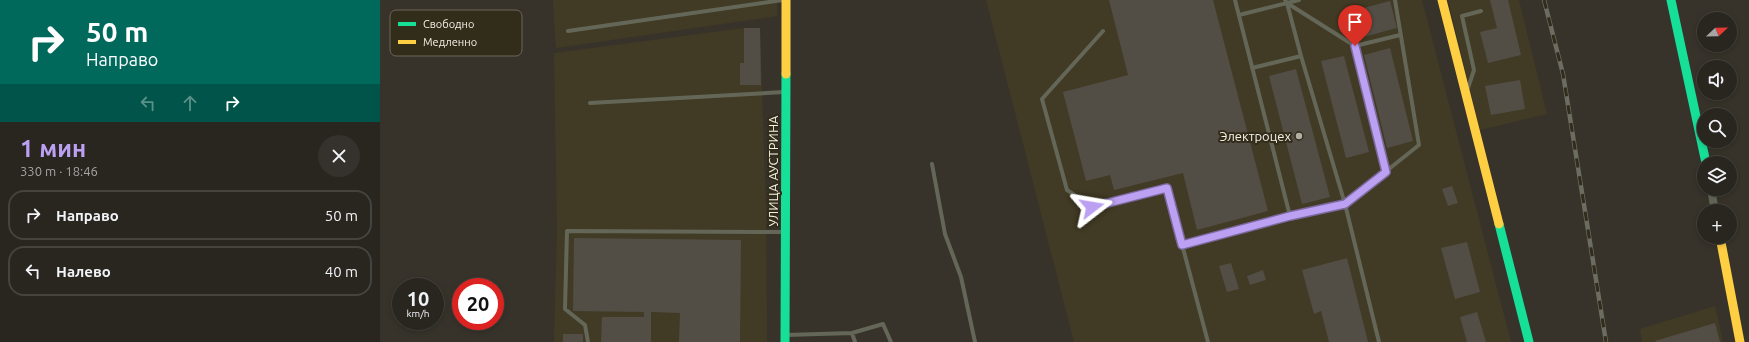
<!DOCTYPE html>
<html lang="ru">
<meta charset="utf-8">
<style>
:root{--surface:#292620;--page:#35322d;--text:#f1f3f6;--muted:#a5a5a5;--line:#45433e;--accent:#bca0f2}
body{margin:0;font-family:Ubuntu,sans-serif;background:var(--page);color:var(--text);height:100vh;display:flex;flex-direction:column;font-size:15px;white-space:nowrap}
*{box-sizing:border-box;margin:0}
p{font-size:13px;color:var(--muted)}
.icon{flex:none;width:22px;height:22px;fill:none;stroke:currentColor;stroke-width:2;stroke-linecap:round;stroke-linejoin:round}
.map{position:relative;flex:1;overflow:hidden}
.panel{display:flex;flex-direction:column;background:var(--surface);width:380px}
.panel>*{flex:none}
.banner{background:#00695c;color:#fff;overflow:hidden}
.needle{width:26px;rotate:68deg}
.buttons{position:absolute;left:1317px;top:12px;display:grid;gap:8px}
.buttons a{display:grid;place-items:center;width:40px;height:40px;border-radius:50%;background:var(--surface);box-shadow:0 2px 6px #0003,0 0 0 1px var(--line);font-size:20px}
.speed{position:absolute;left:12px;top:278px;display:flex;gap:8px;font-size:20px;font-weight:700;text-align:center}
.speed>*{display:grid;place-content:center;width:52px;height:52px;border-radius:50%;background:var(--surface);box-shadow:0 2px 6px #0003,0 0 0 1px var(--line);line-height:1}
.speed small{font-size:10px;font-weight:400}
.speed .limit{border:6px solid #d22;background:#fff;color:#111}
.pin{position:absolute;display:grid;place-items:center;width:34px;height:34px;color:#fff;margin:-41px -17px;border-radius:50% 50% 50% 0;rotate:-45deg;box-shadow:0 0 4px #0007}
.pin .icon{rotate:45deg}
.me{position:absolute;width:44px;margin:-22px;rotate:76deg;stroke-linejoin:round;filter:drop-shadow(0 0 3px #0008)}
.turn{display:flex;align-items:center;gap:14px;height:84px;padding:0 20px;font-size:18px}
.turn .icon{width:52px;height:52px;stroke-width:2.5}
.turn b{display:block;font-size:28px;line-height:34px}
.lanes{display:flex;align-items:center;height:38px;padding:0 20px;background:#0003;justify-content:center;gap:20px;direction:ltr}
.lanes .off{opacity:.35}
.round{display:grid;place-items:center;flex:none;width:42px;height:42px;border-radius:21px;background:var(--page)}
.head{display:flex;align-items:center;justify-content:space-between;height:68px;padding:0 20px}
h1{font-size:24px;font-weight:700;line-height:30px;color:var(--accent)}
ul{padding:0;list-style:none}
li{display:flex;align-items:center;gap:12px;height:50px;margin:0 8px 6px;padding:0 12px;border:2px solid var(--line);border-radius:16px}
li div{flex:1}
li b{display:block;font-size:15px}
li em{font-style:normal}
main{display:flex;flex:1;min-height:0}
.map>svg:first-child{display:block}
.built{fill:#413a24}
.building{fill:#524e46}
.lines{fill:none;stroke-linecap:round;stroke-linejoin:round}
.lane{stroke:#646758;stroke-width:4}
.street{stroke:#646758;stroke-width:8}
.fast{stroke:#16e098;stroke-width:9}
.slow{stroke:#ffcf43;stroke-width:9}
.rail-casing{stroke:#6c6c60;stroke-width:4.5}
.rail{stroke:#322c1b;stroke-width:3;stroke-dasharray:9;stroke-linecap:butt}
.route-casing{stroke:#7a689d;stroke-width:10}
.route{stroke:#bca0f2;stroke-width:7}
.poi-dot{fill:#b2aea4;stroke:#322c1b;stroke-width:1.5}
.labels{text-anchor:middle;stroke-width:4;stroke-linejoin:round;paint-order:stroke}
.poi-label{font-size:13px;fill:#f4f1e6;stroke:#322c1b;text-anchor:end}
.street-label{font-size:13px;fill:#f4f1e6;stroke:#322c1b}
.key{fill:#322c1b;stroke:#6c6758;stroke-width:1}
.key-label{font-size:11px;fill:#f4f1e6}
</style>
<main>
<section class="panel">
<div class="banner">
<div class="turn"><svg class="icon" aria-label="right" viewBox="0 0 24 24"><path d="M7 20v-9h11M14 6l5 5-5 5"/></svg><div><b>50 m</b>Направо</div></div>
<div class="lanes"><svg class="icon off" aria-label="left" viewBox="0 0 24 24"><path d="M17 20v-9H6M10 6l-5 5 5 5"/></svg><svg class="icon off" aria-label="ahead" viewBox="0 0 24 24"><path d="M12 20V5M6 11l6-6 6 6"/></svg><svg class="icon" aria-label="right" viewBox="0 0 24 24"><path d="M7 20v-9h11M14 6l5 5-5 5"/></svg></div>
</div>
<div class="head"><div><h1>1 мин</h1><p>330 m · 18:46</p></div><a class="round"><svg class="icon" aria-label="close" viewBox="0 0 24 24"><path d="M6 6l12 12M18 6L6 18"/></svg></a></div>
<ul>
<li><svg class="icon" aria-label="right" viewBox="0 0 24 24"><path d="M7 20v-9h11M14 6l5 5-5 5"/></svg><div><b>Направо</b></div><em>50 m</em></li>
<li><svg class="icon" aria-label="left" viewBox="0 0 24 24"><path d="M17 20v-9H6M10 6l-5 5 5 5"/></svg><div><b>Налево</b></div><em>40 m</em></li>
</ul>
</section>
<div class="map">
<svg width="1369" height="342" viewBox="0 0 1369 342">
<rect width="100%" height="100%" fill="#37332a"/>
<path class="built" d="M 173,0 L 397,0 L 397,16 L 176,48 Z
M 606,0 L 1042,0 L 1131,342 L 694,342 Z
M 1068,0 L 1139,0 L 1167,114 L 1100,130 Z
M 364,28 L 380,28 L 386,211 L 387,342 L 174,342 L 177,229 L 174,53 Z
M 1335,306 L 1343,342 L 1262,342 L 1260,329 Z"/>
<path class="building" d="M 729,0 L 833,0 L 888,211 L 817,230 L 803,173 L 734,190 L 730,175 L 706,181 L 683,92 L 748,75 Z
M 1110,0 L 1128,0 L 1141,55 L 1108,63 L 1100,32 L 1117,28 Z
M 1010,1 L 1017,28 L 983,37 L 976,10 Z
M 364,28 L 380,28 L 381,85 L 360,85 L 360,63 L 364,63 Z
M 1010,48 L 1033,141 L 1007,148 L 984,55 Z
M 964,56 L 989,152 L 966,158 L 941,61 Z
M 916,69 L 950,197 L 922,204 L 889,76 Z
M 1140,80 L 1145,109 L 1111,115 L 1105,86 Z
M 1072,186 L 1078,203 L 1068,206 L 1062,189 Z
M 194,238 L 361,240 L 360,342 L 299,342 L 300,313 L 271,312 L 271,342 L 221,342 L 222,317 L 264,317 L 264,312 L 193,311 Z
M 1087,242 L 1100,292 L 1075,299 L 1061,248 Z
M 967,258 L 988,342 L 949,342 L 941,311 L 934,314 L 922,270 Z
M 851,263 L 859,289 L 847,292 L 839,266 Z
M 883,270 L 886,280 L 870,285 L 867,276 Z
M 1097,312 L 1106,342 L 1087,342 L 1080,317 Z
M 1335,323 L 1340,342 L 1276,342 L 1275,341 Z
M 183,334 L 203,334 L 203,342 L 183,342 Z"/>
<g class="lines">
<path class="lane" d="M 905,0 L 907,3 L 921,56
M 907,3 L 975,46
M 859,15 L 919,0
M 188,31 L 403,0
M 723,31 L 662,99 L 687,190 L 713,207 L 787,188 L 828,342
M 872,68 L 921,56 L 965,204 L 1039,145 L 1015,0
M 1088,88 L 1094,70 L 1082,16 L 1101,11
M 210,103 L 404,92
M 552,164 L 565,234 L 581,277 L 595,342
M 1006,172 L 975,46 L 1020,35
M 910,216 L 965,204 L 999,342
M 802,245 L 910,216 L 855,0
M 472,333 L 475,342
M 406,335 L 472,333 L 503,324 L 511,342
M 208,342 L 205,325 L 185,309 L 187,231 L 403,232"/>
<path class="street" d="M 1331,189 L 1335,211"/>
<path class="fast" d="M 1291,0 L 1326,163
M 1119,224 L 1149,342
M 405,342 L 406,74"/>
<path class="slow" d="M 1062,0 L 1119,224
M 406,74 L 406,0
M 1340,237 L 1360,342"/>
<defs>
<path id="rail" d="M 1164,0 L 1183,74 L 1226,342"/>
</defs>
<use href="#rail" class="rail-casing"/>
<use href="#rail" class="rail"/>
</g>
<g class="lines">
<defs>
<path id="route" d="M 712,207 L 787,188 L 802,245 L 910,216 L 965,204 L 1006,172 L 975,46"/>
</defs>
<use href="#route" class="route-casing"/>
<use href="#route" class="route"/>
</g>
<circle class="poi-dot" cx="919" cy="136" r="4"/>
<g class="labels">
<g class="poi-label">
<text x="911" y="141">Электроцех</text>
</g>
<g class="street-label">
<text transform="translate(393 171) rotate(-90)" y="5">УЛИЦА АУСТРИНА</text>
</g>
</g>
<rect x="10" y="10" width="132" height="46" rx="6" class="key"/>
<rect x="18" y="22" width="18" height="4" fill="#16e098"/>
<rect x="18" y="40" width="18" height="4" fill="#ffcf43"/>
<g class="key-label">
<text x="43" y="28">Свободно</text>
<text x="43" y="46">Медленно</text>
</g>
</svg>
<div class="buttons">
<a><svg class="needle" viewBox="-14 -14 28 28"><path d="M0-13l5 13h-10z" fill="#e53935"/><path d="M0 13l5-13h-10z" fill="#a5a5a5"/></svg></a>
<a><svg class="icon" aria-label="sound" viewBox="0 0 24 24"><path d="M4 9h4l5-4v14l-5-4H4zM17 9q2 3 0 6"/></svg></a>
<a><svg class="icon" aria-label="search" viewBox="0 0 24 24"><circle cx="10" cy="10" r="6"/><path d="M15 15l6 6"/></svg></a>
<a><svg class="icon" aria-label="layers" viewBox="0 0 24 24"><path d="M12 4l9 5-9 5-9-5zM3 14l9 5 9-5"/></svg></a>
<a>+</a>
</div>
<div class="speed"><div>10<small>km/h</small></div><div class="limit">20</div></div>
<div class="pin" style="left:975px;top:46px;background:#d93025"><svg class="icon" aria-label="arrive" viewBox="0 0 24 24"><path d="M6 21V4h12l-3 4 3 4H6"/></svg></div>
<svg class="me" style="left:712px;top:207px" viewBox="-20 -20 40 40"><path d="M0-17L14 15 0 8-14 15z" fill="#bca0f2" stroke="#fff" stroke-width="4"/></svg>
</div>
</main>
